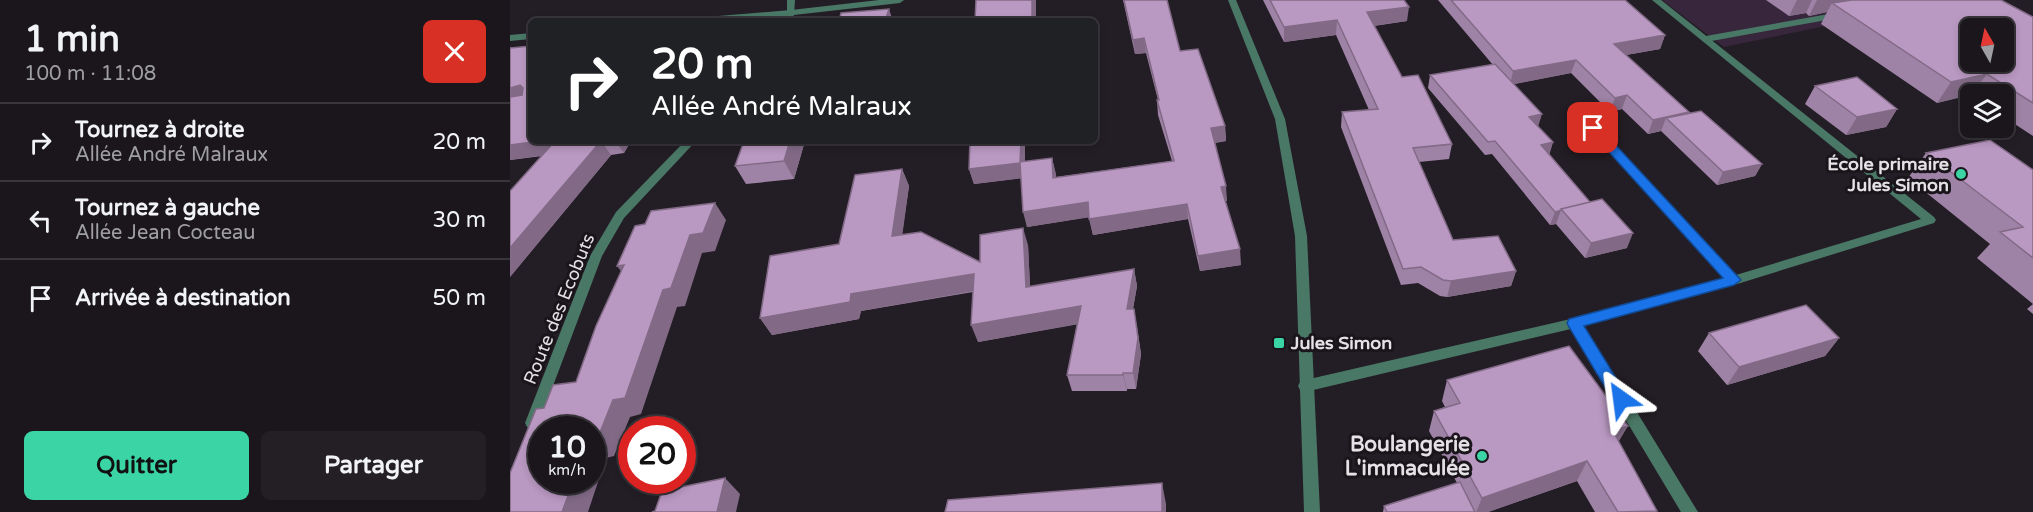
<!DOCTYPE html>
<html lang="fr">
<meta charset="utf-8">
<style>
:root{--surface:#1a161c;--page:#231f25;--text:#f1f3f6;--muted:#9f9fa3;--line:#38353b;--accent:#3ad4a5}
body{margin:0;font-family:"Varela Round",sans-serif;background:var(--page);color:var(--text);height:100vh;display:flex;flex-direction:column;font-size:22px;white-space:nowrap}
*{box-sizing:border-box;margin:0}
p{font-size:20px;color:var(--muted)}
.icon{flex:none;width:33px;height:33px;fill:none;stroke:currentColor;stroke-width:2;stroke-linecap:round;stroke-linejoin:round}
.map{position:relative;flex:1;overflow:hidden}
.side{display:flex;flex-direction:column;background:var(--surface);width:510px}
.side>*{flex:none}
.top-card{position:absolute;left:18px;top:18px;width:570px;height:126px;border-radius:9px;box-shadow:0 3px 9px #0003,0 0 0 2px var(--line);background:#202124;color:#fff;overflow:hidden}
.needle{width:39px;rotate:351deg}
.tools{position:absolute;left:1450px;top:18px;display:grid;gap:12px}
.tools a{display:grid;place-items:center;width:54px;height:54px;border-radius:9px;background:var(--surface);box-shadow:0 3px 9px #0003,0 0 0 2px var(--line);font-size:30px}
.speed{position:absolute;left:18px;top:416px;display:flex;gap:12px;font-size:30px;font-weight:700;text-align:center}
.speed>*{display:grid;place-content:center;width:78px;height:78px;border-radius:50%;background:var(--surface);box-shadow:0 3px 9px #0003,0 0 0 2px var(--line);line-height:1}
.speed small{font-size:15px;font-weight:400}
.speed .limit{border:9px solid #d22;background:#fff;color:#111}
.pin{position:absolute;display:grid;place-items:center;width:51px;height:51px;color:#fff;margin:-26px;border-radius:12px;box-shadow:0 3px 9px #0006}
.me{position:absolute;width:66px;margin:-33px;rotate:329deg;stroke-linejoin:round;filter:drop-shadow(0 0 4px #0008)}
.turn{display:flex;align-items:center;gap:21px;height:126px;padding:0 24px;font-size:27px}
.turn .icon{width:78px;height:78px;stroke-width:2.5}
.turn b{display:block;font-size:42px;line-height:51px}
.round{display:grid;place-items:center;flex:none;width:63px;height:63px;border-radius:9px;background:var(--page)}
.overview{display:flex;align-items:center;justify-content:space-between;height:102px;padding:0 24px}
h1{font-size:36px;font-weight:700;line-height:45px}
.cta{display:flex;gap:12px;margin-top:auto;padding:12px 24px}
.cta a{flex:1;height:69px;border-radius:9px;background:var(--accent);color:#111;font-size:24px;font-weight:700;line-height:69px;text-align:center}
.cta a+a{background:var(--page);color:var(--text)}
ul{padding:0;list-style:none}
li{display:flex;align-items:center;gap:18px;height:78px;padding:0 24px;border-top:2px solid var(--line)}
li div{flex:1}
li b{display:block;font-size:22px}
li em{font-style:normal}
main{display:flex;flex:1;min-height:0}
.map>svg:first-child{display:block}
.green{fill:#37263c}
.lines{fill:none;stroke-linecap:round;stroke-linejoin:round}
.service{fill:#4a7866;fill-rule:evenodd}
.minor{fill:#4a7866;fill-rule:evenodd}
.tertiary{fill:#4a7866;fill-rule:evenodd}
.wall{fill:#9f83a6}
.shaded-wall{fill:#826a87}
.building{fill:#b998c1;stroke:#826a87;stroke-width:1.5;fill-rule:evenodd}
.route{fill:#1a73e8;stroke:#114b97;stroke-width:1.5}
.poi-dot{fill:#3ad4a5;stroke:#1a151b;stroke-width:2}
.labels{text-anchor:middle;stroke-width:6;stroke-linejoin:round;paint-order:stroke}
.poi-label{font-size:18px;font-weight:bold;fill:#e5e2e6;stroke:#1a151b;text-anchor:end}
.street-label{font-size:18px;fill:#e5e2e6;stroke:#1a151b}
.near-poi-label{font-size:21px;font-weight:bold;fill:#e5e2e6;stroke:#1a151b;text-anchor:end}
</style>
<main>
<section class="side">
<div class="overview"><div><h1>1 min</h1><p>100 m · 11:08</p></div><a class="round" style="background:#d93025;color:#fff"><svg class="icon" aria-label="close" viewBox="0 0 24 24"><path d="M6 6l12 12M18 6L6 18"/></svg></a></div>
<ul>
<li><svg class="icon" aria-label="right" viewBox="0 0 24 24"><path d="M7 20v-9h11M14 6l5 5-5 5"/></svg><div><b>Tournez à droite</b><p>Allée André Malraux</p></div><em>20 m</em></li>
<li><svg class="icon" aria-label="left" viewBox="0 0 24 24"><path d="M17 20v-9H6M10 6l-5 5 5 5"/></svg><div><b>Tournez à gauche</b><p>Allée Jean Cocteau</p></div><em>30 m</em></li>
<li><svg class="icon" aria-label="arrive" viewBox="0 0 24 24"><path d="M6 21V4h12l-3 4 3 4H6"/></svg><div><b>Arrivée à destination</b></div><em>50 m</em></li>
</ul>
<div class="cta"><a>Quitter</a><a>Partager</a></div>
</section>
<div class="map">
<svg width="1523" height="512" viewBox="0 0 1523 512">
<rect width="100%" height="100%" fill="#231e25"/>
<path class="green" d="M 1152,0 L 1442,0 L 1214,47 Z"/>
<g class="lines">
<path class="service" d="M 277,0 L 285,0 L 284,15 L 277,13 Z
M 1330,12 L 1334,15 L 1333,17 L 1196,42 L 1192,39 L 1196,36 Z
M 1065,318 L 1070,319 L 1188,512 L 1171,512 L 1060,327 L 1059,323 L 1060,319 Z"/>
<path class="minor" d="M 369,0 L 394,0 L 390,3 L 284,15 L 281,21 L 273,21 L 275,16 L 216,21 L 180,21 L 184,18 L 281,10 Z
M 1142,0 L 1151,0 L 1424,217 L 1426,220 L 1424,223 L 1224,285 L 1065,328 L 795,392 L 790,390 L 788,386 L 790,382 L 795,380 L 1065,318 L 1215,278 L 1079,130 L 1079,126 L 1087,126 L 1226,275 L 1411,219 Z
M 21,33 L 21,39 L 0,41 L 0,35 Z
M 175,141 L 186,141 L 114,218 L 92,256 L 29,423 L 27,427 L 22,429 L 17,427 L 15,423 L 80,256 L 106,212 Z"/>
<path class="tertiary" d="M 718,0 L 726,0 L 775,119 L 797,236 L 810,512 L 794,512 L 785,236 L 765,119 Z"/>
</g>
<path class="wall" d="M 613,0 L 657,0 L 670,51 L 715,126 L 716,141 L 705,143 L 717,201 L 715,201 L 731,265 L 690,271 L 678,219 L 583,235 L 579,217 L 517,227 L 511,178 L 464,184 L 459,169 L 460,141 L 515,141 L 515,162 L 542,158 L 546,177 L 662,161 L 648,115 L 647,100 L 648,100 L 636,53 L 625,54 Z
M 753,0 L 894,0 L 897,21 L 864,26 L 892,77 L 942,144 L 939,159 L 909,162 L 943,240 L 1006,271 L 1001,286 L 937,297 L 930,296 L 908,283 L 891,285 L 831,127 L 832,112 L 859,110 L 826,35 L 774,42 Z
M 928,0 L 1115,0 L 1155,35 L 1150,49 L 1116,55 L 1179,112 L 1178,114 L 1252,164 L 1245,176 L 1207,185 L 1151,131 L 1138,134 L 1112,109 L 1100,112 L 1061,73 L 1004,84 L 1029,127 L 1043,142 L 1039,154 L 1117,248 L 1075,258 L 1046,224 L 1040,225 L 982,154 L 975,155 L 918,88 L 920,75 L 983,65 Z
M 1256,0 L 1491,0 L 1523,17 L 1523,136 L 1494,117 L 1494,94 L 1461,94 L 1427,103 L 1311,24 L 1317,12 L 1299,16 L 1296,13 L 1279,16 Z
M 21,46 L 21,141 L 121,141 L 114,153 L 101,155 L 0,277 L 0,191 L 32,156 L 0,160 L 0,48 Z
M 1305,86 L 1387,109 L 1376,127 L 1336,135 L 1295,104 Z
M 234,141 L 295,141 L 284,179 L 236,184 L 225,166 Z
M 1416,153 L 1523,170 L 1523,304 L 1467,258 L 1480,244 L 1398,178 Z
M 392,169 L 399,186 L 392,234 L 470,262 L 518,245 L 520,287 L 624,269 L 627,286 L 623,309 L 627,326 L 631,354 L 626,389 L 617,389 L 617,391 L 562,391 L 557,375 L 567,324 L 468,342 L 463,292 L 351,311 L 349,319 L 262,335 L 250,318 L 329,244 Z
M 1523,304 L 1523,314 L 1517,309 Z
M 1199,333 L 1329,338 L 1315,356 L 1217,385 L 1188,351 Z
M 937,380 L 1109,442 L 1146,512 L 1085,512 L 1067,481 L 978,512 L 873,512 L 874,506 L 947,483 L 919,431 L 924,411 L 935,407 L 932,401 Z"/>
<path class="shaded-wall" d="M 522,0 L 526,0 L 526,21 L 522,21 Z
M 1287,0 L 1302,0 L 1296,13 L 1279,16 Z
M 1307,0 L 1388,0 L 1322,3 L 1317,12 L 1299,16 Z
M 899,7 L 897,21 L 855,27 L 857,12 Z
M 379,9 L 383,21 L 375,21 Z
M 827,20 L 826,35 L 774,42 L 774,27 Z
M 1155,35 L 1150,49 L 1099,58 L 1104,44 Z
M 634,38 L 636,53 L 625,54 L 623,40 Z
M 1066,60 L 1061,73 L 1000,85 L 1003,71 Z
M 1477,74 L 1461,95 L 1427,103 L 1441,82 Z
M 10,85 L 21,99 L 0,103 L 0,88 Z
M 1117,95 L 1112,109 L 1100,112 L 1105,98 Z
M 1387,109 L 1376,127 L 1336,135 L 1347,117 Z
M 1179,112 L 1173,126 L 1156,118 L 1151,131 L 1138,134 L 1143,120 Z
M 1032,114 L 1028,127 L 1019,117 Z
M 715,126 L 716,141 L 702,143 L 701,128 Z
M 30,141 L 49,141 L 58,152 L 0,160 L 0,145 Z
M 91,141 L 101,155 L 0,277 L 0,248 Z
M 105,141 L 121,141 L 114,153 Z
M 280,141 L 295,141 L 284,179 L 274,161 Z
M 511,141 L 515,141 L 515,177 L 510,162 Z
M 1043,142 L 1039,156 L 1031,145 Z
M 542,158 L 546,174 L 547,193 L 543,178 Z
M 510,163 L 514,178 L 464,184 L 459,169 Z
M 1252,164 L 1245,176 L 1207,185 L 1213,172 Z
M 392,169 L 399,186 L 390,252 L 382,236 Z
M 716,186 L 717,201 L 711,202 L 711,187 Z
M 578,202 L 581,217 L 517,227 L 513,212 Z
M 205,203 L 216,220 L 205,251 L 192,253 L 175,306 L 167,307 L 131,414 L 120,417 L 104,456 L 96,458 L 78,512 L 52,512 L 64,480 L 82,480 L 82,441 L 153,290 L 180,235 Z
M 677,204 L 678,219 L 583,235 L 579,219 Z
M 1051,210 L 1046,224 L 1040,225 L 1045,212 Z
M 513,228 L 518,245 L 521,304 L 516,287 Z
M 1123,233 L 1117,248 L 1075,258 L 1081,243 Z
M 730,249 L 731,265 L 690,271 L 688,256 Z
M 114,265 L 121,284 L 107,266 Z
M 624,269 L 627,286 L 620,325 L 617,309 Z
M 1006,271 L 1001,286 L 937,297 L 941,281 Z
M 464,274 L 470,290 L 351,311 L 349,319 L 262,335 L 250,318 L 341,294 Z
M 571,306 L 575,323 L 468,342 L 461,325 Z
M 624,309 L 631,354 L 626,389 L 623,373 Z
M 1329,338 L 1315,356 L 1217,385 L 1229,367 Z
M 613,373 L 617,389 L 617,391 L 613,375 Z
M 1118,426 L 1106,446 L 1103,431 Z
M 1077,461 L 1067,481 L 978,512 L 966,512 L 972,498 Z
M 215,478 L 230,494 L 226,512 L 207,512 Z
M 652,483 L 656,504 L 656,512 L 652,512 Z"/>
<path class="building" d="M 466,0 L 522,0 L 522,21 L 465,21 Z
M 614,0 L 657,0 L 670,51 L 688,49 L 715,126 L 701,128 L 716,186 L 711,187 L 730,249 L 688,256 L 677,204 L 579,219 L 578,202 L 513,212 L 510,163 L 459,169 L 460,141 L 511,141 L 510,162 L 542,158 L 543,178 L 664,161 L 647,100 L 649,100 L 634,38 L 623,40 Z
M 760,0 L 894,0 L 899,7 L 857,12 L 892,77 L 908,75 L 942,144 L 903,148 L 943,240 L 988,236 L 1006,271 L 941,281 L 933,280 L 911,267 L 893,269 L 832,112 L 868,109 L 827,20 L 774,27 Z
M 941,0 L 1115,0 L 1155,35 L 1104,44 L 1179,112 L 1143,120 L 1117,95 L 1105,98 L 1066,60 L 1003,71 Z
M 1342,0 L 1491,0 L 1523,17 L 1523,103 L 1477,74 L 1441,82 L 1322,3 ZM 1461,28 L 1494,28 L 1494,62 L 1461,62 Z
M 379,9 L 375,21 L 329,21 L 331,13 Z
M 21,46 L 21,141 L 30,141 L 0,145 L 0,97 L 12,95 L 13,88 L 10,85 L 0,88 L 0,48 Z
M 985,64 L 1032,114 L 1019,117 L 1043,142 L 1031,145 L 1080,202 L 1051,209 L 1052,210 L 1045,212 L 985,141 L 978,142 L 920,75 Z
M 1347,77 L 1387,109 L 1347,117 L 1305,86 Z
M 1191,111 L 1252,164 L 1213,172 L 1156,118 Z
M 1480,140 L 1523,170 L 1523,258 L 1490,232 L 1513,227 L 1416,153 Z
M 45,141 L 94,141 L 91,141 L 0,248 L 0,191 Z
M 234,141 L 280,141 L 274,161 L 225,166 Z
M 392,169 L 382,236 L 411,232 L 470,262 L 470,235 L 513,228 L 516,287 L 624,269 L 617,309 L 624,309 L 628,338 L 623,373 L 613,373 L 613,375 L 557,375 L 571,306 L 461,325 L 464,274 L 341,294 L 340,302 L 250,318 L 260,256 L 329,244 L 345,175 Z
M 1092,199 L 1123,233 L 1081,243 L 1051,209 Z
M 205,203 L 193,233 L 180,235 L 161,288 L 153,290 L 115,398 L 103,400 L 87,440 L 82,441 L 82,429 L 32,429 L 32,480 L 64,480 L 52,512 L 0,512 L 0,473 L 26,409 L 34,408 L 43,385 L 66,382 L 86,326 L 114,265 L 107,266 L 125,226 L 135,224 L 141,211 Z
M 1296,305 L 1329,338 L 1229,367 L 1199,333 Z
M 1059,346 L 1118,426 L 1103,431 L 1147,511 L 1108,512 L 1077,461 L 972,498 L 924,411 L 950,403 L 937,380 Z
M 215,478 L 207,512 L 142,512 L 145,511 L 152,491 Z
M 950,482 L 965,512 L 877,512 L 874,506 Z
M 652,483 L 652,512 L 435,512 L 438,500 Z"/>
<path class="route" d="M 1083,124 L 1087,125 L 1231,280 L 1224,285 L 1074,326 L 1119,399 L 1116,404 L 1111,406 L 1105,404 L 1059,327 L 1057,323 L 1059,319 L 1213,278 L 1079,130 L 1077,128 Z"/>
<g class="poi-dot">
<circle cx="1451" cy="174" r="6"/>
<rect x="763" y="337" width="12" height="12" rx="3"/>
<circle cx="972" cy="456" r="6"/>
</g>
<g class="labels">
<g class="poi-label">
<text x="1439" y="170">École primaire<tspan x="1439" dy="21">Jules Simon</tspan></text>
<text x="781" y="349" text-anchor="start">Jules Simon</text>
</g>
<g class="street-label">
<text transform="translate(49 309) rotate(-68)" y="6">Route des Ecobuts</text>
</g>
<g class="near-poi-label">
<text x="960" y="451">Boulangerie<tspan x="960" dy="24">L'immaculée</tspan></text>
</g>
</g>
</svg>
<div class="tools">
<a><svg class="needle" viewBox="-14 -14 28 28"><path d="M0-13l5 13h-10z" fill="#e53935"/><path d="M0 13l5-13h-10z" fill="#9f9fa3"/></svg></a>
<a><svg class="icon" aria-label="layers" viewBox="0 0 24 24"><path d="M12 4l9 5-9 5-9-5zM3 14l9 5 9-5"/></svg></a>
</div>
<div class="speed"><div>10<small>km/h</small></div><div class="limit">20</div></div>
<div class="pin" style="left:1083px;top:128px;background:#d93025"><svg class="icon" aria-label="arrive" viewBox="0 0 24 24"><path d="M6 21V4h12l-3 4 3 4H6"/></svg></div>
<svg class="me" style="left:1111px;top:399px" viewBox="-20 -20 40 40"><path d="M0-17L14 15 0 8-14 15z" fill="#1a73e8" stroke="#fff" stroke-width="4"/></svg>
<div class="top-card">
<div class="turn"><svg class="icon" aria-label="right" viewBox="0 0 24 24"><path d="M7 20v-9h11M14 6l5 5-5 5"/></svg><div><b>20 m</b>Allée André Malraux</div></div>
</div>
</div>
</main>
